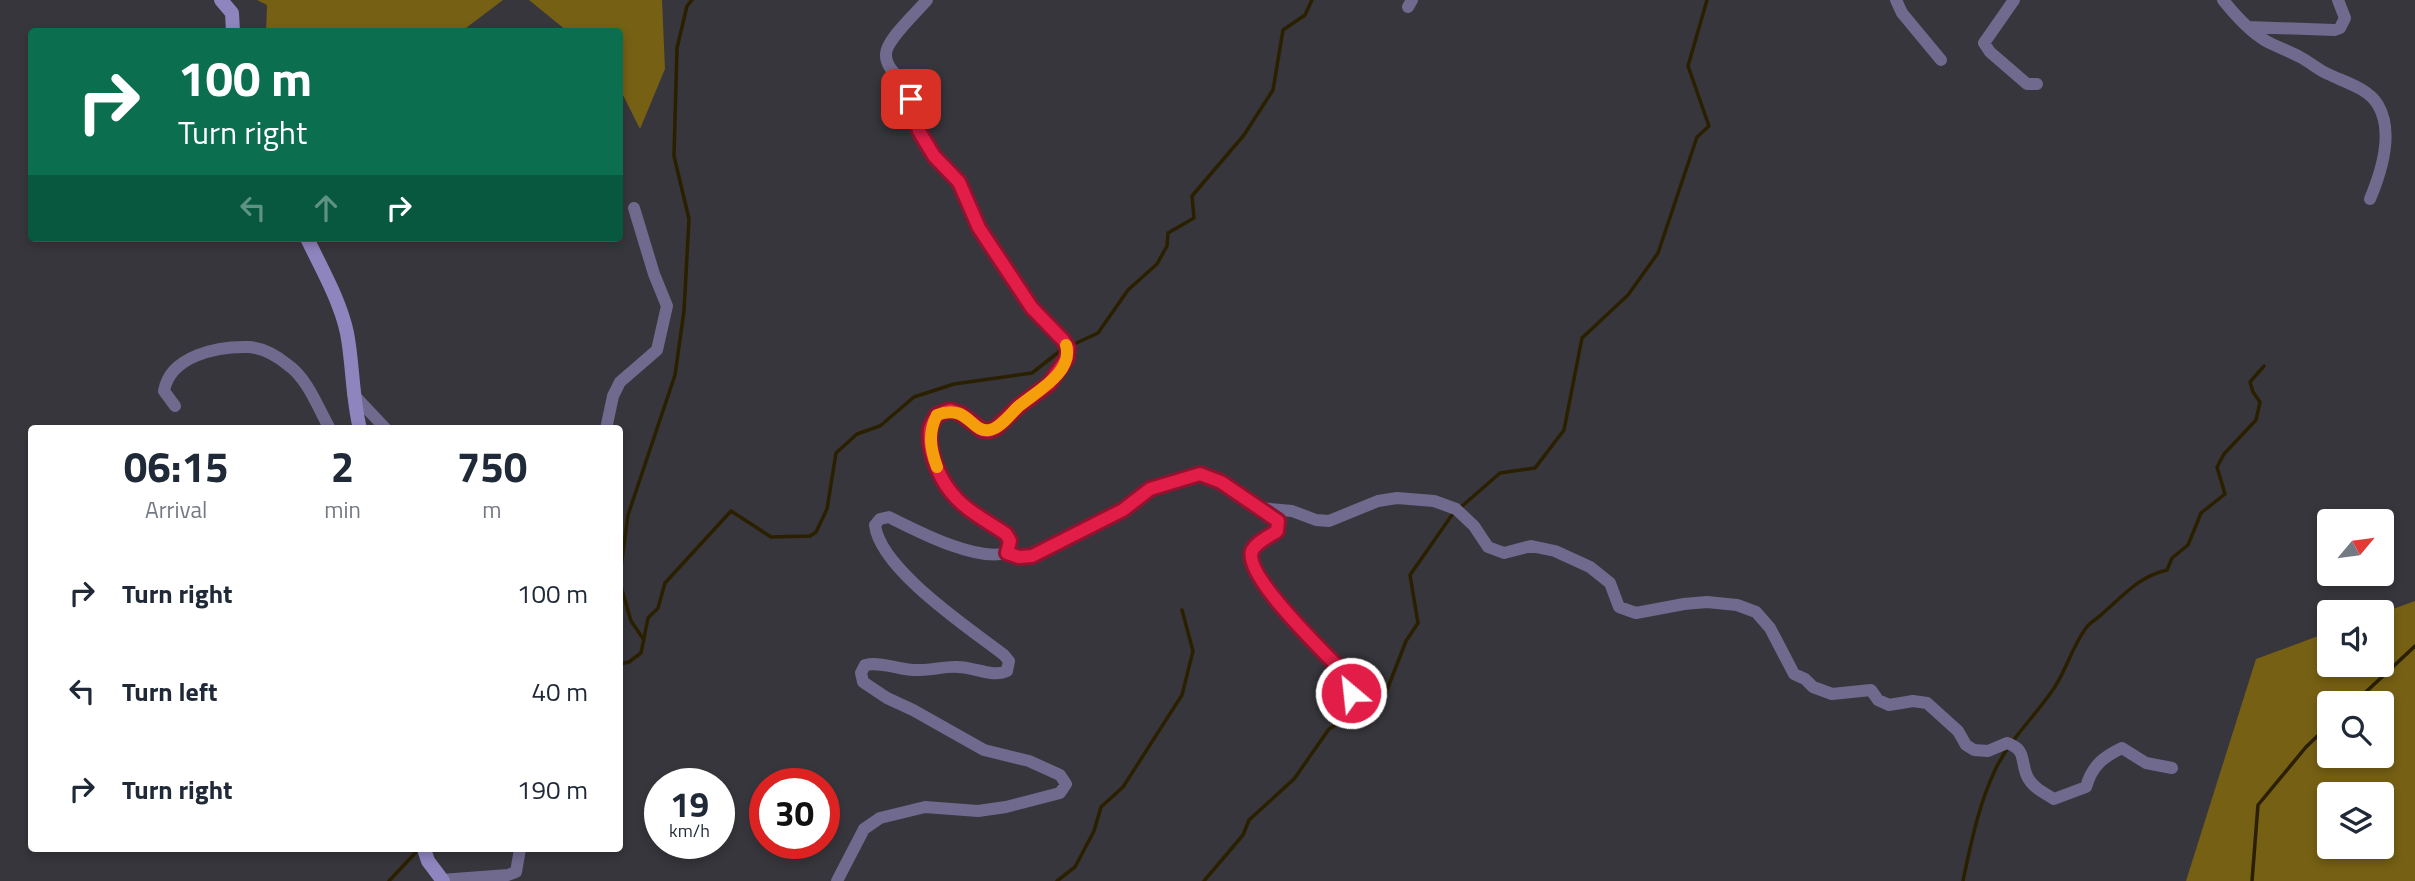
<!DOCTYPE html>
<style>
:root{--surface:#fff;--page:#f6f6f7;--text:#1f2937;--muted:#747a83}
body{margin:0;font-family:"Titillium Web",sans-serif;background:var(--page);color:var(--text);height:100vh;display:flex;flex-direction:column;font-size:26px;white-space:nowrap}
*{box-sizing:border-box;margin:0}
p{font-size:23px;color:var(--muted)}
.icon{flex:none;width:38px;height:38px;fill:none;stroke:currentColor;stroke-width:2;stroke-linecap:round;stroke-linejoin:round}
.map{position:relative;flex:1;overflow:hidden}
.side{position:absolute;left:28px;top:425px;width:595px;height:427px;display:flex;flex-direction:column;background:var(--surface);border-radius:7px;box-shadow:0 4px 10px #0003}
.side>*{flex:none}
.guide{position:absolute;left:28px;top:28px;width:595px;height:214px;border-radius:7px;box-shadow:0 4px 10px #0003;background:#0b6e4f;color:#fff;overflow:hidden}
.needle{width:46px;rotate:61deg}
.controls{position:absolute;left:2317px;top:509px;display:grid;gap:14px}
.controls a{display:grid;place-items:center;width:77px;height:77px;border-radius:7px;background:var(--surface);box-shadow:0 4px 10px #0003;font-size:35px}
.speed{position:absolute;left:644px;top:768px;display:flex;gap:14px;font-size:35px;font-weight:700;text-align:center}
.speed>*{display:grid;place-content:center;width:91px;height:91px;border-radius:50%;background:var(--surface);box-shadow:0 4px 10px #0003;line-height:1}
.speed small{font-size:18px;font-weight:400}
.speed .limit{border:10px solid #d22;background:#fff;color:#111}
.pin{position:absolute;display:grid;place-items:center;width:60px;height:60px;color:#fff;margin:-30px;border-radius:14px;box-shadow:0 4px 10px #0006}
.me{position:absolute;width:77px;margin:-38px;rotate:332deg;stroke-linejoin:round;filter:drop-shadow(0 0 5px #0008)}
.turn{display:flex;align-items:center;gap:24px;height:147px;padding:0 35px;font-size:32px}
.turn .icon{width:91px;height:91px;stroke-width:2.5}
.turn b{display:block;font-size:49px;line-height:60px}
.lanes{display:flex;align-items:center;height:66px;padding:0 35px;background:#0003;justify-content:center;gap:35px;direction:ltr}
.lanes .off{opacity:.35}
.eta{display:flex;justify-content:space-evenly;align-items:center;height:119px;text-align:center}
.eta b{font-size:42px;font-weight:700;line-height:49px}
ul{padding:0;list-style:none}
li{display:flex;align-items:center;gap:21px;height:98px;padding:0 35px}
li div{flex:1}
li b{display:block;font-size:26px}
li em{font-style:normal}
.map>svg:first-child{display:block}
.green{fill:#766014;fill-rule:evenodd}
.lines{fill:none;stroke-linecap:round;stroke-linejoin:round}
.stream{stroke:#2a2000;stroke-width:3.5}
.minor{stroke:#6f6a8e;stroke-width:12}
.secondary{stroke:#8e85bf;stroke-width:14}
.route-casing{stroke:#92132f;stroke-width:18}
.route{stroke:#e11d48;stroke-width:12}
.slow{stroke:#f59e0b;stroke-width:12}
</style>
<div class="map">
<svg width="2415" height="881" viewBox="0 0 2415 881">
<rect width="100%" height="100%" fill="#37363c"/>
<path class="green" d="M 257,0 L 503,0 L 462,31 L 266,32 L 267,5 Z
M 529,0 L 662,0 L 665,69 L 640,129 L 620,89 L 620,32 L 567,31 Z
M 2415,601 L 2415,881 L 2186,881 L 2256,659 L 2329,632 L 2329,665 L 2382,665 L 2382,613 ZM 2329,704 L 2382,704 L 2382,756 L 2329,756 ZM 2329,794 L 2382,794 L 2382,847 L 2329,847 Z"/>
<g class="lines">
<path class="stream" d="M 1070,346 L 1098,333 L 1128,290 L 1157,264 L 1167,246 L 1168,233 L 1194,218 L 1192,196 L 1244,135 L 1273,90 L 1283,30 L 1305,15 L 1312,0
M 1461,507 L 1500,473 L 1535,468 L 1564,430 L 1582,338 L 1628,295 L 1658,253 L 1697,137 L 1709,126 L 1688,66 L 1707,0
M 620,575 L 628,515 L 675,375 L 684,311 L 689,219 L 674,156 L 677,48 L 687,6 L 692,0
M 620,583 L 631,621 L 644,640
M 620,664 L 629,662 L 641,653 L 648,618 L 658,608 L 665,583 L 731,511 L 771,537 L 810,536 L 816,532 L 827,509 L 836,453 L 857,434 L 880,426 L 914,397 L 954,384 L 1032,373 L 1060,351
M 2353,704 L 2415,646
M 389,881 L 419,849
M 1057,881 L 1075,867 L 1094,831 L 1101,807 L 1123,787 L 1182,695 L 1193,651 L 1182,610
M 1204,881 L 1243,835 L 1249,820 L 1294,779 L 1329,729 L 1385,695 L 1406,641 L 1418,623 L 1410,575 L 1454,512
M 1963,881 C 1971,843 1979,803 1996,768 C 2010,740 2032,719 2050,694 C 2065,675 2071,648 2086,628 C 2089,623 2097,619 2102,614 C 2122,597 2139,576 2167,570 L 2172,558 L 2188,545 L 2201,513 L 2225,494 L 2217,467 L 2224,454 L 2256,420 L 2260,402 L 2253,392 L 2250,382 L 2264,366
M 2252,881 L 2258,805 L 2306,747 L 2329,725"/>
<path class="minor" d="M 1896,0 L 1902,13 L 1941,60
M 2014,0 L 1984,43 L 1990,52 L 2027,84 L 2037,84
M 2223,0 C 2235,15 2249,31 2266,41 C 2277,47 2289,51 2300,57 C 2310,62 2318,70 2328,74 C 2344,82 2368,88 2378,105 C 2394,132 2381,173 2370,199
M 1408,7 L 1412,0
M 2248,27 L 2334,30 L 2340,28 L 2345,18 L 2338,0
M 353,394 L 386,429
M 175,406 L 164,391 C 170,356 217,346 249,347 C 263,348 277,356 288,365 C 308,379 318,408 330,429
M 606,429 L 613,396 L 620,382 L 657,350 L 667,306 L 654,274 L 634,208
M 1260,509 C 1265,512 1275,517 1278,521 C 1286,535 1243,540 1254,569 C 1258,578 1266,587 1273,596 C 1296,624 1322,650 1347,676 C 1355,692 1346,697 1335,708
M 1007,553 L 1019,557 L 1032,556 L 1123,510 L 1150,489 L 1200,474 L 1221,482 L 1260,508 L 1292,511 L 1316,520 L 1329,521 L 1378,501 L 1397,498 L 1434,501 L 1456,509 L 1474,526 L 1488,547 L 1504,553 L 1531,546 L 1555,551 L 1590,567 L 1610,583 L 1619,607 L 1636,613 L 1684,604 L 1707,602 L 1737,605 L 1756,612 L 1770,628 L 1794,674 L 1805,679 L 1813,687 L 1832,694 L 1871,690 L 1878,700 L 1889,705 L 1913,701 L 1927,703 L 1958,731 L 1966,745 L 1974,750 L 1988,751 L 2007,743 C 2027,750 2020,760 2027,776 C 2032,787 2044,793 2054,799 L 2086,787 C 2092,766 2103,757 2122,748 L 2146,763 L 2172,768
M 441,880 L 508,875 L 516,872 L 520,849
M 837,881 L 864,829 L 880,818 L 925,807 L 978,811 L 1006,807 L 1060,793 L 1066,784 L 1060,775 L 1029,761 L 984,750 L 913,710 L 887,698 L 863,682 L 861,673 L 865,665 C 883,661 901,671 920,670 C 933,670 946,666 958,667 C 974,667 993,678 1007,671 L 1009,661 L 1004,655 C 969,628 880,569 875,525 L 880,519 L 889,517 C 917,531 976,562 1007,553 L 1010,541 L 1006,534 C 990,523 972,513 958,500 C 942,486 910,415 948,411 C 965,409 974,433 990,430 C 1001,428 1010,414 1018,407 C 1033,394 1073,371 1068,348 C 1064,334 1038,317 1029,304 C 1013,279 987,246 974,219 C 969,208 968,195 961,185 C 957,179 951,175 946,170 C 935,159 925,145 919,131 C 913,118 913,103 907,90 C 902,78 885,69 886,54 C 886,40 917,12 927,0"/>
<path class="secondary" d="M 221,0 L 232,13 L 233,32
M 307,238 C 321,268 340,300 347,333 C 353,364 352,397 360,429
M 424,849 L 428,861 L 443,881"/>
</g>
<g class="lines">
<defs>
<path id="route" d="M 911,99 L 919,131 L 934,156 L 959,182 L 979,228 L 1032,308 L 1063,340 L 1068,348 L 1067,358 L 1049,384 L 1019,406 L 996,428 L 988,431 L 982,430 L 961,414 L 950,410 L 937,415 C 935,419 931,424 930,429 C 927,452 941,483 957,499 C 970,513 990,523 1006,534 L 1010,541 L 1007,553 L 1019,557 L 1032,556 L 1123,510 L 1150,489 L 1200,474 L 1221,482 L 1278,521 L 1277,531 C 1270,536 1256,542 1252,551 C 1243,576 1329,657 1347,676 L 1352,685 L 1351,693"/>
</defs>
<use href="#route" class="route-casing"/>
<use href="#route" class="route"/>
<path class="slow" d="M 937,467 C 930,448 928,432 937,415 C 969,403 971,434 990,430 C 1002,427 1011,413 1019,406 C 1037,391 1074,372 1066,345"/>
</g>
</svg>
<div class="controls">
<a><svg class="needle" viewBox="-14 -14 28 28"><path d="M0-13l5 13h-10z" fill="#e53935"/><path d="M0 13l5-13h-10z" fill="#747a83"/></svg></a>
<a><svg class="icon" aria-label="sound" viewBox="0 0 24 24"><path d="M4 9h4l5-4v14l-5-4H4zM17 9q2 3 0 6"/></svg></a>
<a><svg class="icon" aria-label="search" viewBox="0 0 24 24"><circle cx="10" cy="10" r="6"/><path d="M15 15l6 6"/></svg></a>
<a><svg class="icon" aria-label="layers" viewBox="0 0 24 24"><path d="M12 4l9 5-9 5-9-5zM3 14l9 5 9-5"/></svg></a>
</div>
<div class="speed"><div>19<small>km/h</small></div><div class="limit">30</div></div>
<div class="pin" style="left:911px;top:99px;background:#d93025"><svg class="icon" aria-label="arrive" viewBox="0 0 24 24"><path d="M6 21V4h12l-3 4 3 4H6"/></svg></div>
<svg class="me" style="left:1351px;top:693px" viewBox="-20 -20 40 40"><circle r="17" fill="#e11d48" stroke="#fff" stroke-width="3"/><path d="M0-11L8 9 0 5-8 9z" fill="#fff"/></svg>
<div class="guide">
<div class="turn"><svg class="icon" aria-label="right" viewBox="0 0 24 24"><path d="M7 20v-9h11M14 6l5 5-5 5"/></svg><div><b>100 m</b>Turn right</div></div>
<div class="lanes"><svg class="icon off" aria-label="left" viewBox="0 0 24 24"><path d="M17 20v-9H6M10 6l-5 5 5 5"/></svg><svg class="icon off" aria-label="ahead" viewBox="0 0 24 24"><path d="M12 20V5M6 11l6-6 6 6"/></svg><svg class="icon" aria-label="right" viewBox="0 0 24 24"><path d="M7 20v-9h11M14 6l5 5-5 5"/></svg></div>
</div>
<section class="side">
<div class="eta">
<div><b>06:15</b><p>Arrival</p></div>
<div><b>2</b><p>min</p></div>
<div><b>750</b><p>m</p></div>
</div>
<ul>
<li><svg class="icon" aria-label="right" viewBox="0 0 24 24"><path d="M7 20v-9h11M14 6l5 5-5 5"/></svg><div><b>Turn right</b></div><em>100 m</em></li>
<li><svg class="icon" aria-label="left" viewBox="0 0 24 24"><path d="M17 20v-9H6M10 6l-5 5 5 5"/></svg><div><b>Turn left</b></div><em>40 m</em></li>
<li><svg class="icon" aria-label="right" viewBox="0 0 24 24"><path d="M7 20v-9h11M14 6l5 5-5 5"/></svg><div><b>Turn right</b></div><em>190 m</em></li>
</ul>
</section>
</div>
